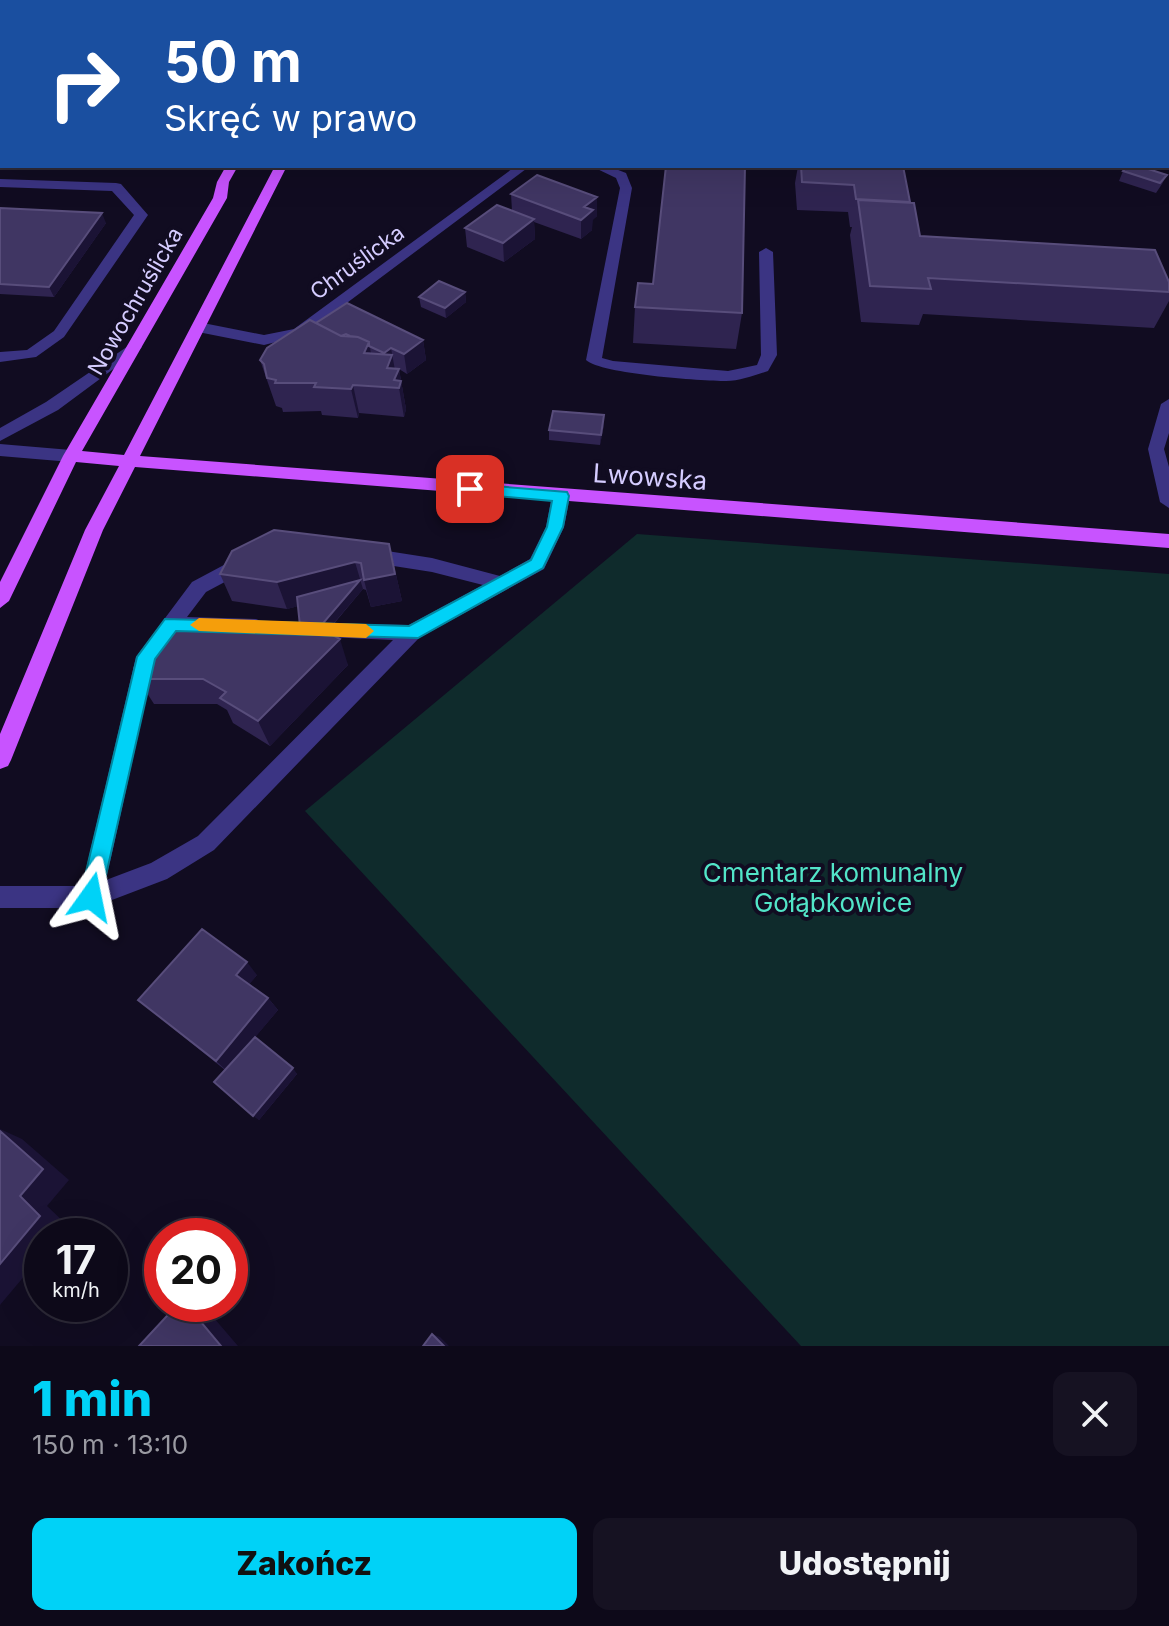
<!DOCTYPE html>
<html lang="pl">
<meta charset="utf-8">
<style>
:root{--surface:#0d0919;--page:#161222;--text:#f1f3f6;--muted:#9a9aa2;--line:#2d2a38;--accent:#00d2f7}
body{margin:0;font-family:Inter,sans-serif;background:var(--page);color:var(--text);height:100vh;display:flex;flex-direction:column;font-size:30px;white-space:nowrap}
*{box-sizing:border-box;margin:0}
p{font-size:26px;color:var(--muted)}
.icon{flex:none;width:44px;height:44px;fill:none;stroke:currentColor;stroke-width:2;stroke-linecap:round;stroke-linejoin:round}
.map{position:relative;height:1346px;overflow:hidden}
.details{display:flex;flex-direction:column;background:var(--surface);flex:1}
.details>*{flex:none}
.guide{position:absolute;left:0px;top:0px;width:1170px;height:168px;box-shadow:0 8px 32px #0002,0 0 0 2px var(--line);background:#1a4fa0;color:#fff;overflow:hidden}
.speed{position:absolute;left:24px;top:1218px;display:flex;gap:16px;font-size:40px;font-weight:700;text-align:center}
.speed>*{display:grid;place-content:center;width:104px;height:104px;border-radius:50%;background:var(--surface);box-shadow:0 8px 32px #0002,0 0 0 2px var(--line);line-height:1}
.speed small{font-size:20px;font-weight:400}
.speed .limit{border:12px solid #d22;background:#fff;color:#111}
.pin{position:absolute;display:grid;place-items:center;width:68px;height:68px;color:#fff;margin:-34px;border-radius:16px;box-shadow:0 4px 12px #0006}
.me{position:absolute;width:88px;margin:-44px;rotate:12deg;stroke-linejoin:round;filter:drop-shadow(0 0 6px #0008)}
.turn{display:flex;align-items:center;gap:28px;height:168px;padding:0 32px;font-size:36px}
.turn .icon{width:104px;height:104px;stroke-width:2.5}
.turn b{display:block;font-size:56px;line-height:68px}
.round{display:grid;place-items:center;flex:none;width:84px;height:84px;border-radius:16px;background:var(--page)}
.summary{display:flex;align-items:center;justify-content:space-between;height:136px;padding:0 32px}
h1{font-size:48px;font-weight:800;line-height:60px;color:var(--accent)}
.button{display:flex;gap:16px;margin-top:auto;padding:16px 32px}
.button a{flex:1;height:92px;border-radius:16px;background:var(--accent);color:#111;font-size:32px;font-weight:800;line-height:92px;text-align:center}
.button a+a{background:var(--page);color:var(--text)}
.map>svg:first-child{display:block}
.green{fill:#0f2b2c}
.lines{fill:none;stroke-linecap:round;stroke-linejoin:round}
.stream{fill:#071940;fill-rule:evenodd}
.minor{fill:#3b3483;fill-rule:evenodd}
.major{fill:#c853ff;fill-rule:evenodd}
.wall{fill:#2f2450}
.shaded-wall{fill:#1b1335}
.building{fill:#403663;stroke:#584d7b;stroke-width:2}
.route{fill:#00d2f7;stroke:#0088a1;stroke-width:2}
.slow{fill:#f59e0b}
.labels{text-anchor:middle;stroke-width:8;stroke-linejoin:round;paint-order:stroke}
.far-street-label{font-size:22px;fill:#d5ccff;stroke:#110c21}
.street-label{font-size:26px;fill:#d5ccff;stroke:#110c21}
.park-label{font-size:26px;fill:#52e5c8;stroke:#110c21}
</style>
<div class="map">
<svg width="1169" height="1346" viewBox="0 0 1169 1346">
<rect width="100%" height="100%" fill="#110c21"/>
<path class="green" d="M 637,534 L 1169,574 L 1169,1346 L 801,1346 L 305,811 Z"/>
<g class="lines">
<path class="stream" d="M 776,0 L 782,0 L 783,2 L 777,2 Z
M 1168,138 L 1169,138 L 1169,142 L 1168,142 Z"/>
<path class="minor" d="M 389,0 L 401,0 L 388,2 Z
M 1010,0 L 1020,0 L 1021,2 L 1011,2 Z
M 516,166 L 530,166 L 304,335 L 264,345 L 198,332 L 191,327 L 198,322 L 264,335 L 294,329 Z
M 591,166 L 608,166 L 626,173 L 632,188 L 602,358 L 613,361 L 728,371 L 757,365 L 761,355 L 759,252 L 766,248 L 773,252 L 777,355 L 768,371 C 755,375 740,381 726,381 C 702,381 601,374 586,360 L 620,188 L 616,178 Z
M 0,179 L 116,183 L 121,184 L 148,215 L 64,337 L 36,357 L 0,362 L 0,352 L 27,350 L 54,331 L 134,215 L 112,191 L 0,187 Z
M 134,342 L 142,347 L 139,350 L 58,410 L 0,441 L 0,428 L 46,402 Z
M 1169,399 L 1169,433 L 1164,449 L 1169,467 L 1169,508 L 1160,502 L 1148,449 L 1161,404 Z
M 0,444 L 71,450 L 79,456 L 71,462 L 0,456 Z
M 561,490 L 570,496 L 564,527 L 544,569 L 419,638 L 214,850 L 167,879 L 91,908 L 0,908 L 0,886 L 82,886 L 136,657 L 192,582 L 237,558 L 251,558 L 253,563 L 251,568 L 206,592 L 187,617 L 256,619 L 263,622 L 266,627 L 263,632 L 256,635 L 176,632 L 155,659 L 106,880 L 151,863 L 198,836 L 393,640 L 304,636 L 297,633 L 294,628 L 297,623 L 409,625 L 483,585 L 432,572 L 368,562 L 362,560 L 359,555 L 362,550 L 368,548 L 432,558 L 500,576 L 530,559 L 546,527 L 552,496 Z"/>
<path class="major" d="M 226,166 L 238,166 L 229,182 L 227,198 L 82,451 L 124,455 L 275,166 L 287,166 L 140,456 L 1169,534 L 1169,548 L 135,467 L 103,530 L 11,760 L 8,766 L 0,769 L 0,734 L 85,530 L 119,466 L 76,462 L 9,601 L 0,608 L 0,582 L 63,456 L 213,198 L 217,182 Z"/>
</g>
<path class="wall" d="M 78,0 L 218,0 L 217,2 Z
M 537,0 L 592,0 L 592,2 L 537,2 Z
M 810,0 L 867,0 L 869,1 L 868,2 L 811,2 Z
M 2,101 L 2,141 L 0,144 L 0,102 Z
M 798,166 L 903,166 L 910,202 L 920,236 L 1169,282 L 1169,301 L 1154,328 L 923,314 L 919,325 L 861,322 L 850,235 L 852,227 L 850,227 L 848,212 L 797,210 L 795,183 Z
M 1123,171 L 1167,175 L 1162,184 L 1156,193 L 1119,181 Z
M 511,194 L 597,216 L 592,220 L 592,230 L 581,239 L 534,222 L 535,239 L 504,262 L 467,247 L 465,228 L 512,211 Z
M 0,208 L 106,223 L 54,297 L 0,294 Z
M 465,292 L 466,302 L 446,318 L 421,307 L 419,297 Z
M 635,307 L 742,313 L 736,349 L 633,343 Z
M 316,323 L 423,340 L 426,360 L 407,374 L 399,369 L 406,409 L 404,417 L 359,413 L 358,418 L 322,415 L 321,411 L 283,412 L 282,408 L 276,406 L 260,360 Z
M 604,415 L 604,425 L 600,445 L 549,440 L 549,430 Z
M 389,544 L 402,601 L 371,607 L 366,590 L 363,589 L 327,632 L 348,665 L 270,746 L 233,723 L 227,710 L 217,704 L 154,704 L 138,679 L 300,626 L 298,606 L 287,609 L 232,601 L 220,574 Z
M 257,975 L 249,984 L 268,998 L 278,1010 L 255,1037 L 297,1074 L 259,1120 L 225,1070 L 138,1000 Z"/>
<path class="shaded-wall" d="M 571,0 L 592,0 L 592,2 L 571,2 Z
M 597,197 L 597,216 L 593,220 L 592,230 L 581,239 L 581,220 L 584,207 Z
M 102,213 L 106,223 L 54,297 L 49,287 Z
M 534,219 L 535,239 L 504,262 L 503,243 Z
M 465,292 L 466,302 L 446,318 L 445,308 Z
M 423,340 L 426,360 L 407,374 L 404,354 Z
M 369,342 L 374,371 L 364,353 Z
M 391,348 L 396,376 L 399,369 L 401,381 L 406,409 L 404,417 L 399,388 L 387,373 L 384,353 Z
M 353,385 L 359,413 L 358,418 L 351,389 Z
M 604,415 L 604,425 L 600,445 L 601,435 Z
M 389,544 L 402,601 L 371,607 L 364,580 Z
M 355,562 L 363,589 L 321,638 L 318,629 L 349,593 L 287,609 L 277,582 Z
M 340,639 L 348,665 L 270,746 L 258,721 Z
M 247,962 L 257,975 L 247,987 L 236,975 Z
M 268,998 L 278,1010 L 227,1071 L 216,1061 Z
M 293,1068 L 297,1074 L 259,1120 L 253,1116 Z
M 0,1129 L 22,1139 L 69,1180 L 47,1206 L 67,1225 L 57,1236 L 42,1236 L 42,1255 L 0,1305 Z
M 186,1304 L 202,1304 L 238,1346 L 221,1346 Z
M 432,1334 L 440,1337 L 449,1346 L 444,1346 Z"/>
<path class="building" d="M 843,0 L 867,0 L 869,1 L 864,2 L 847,2 Z
M 961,0 L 988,0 L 996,2 L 958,2 Z
M 1034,0 L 1053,0 L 1052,2 L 1033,2 Z
M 2,101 L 2,115 L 0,115 L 0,102 Z
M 666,166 L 745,166 L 742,313 L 635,307 L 638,283 L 653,284 Z
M 801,166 L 903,166 L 910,202 L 856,199 L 854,185 L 802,182 Z
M 1128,166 L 1139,166 L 1167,175 L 1160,183 L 1123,171 Z
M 537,175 L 597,197 L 584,207 L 593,210 L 581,220 L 511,194 Z
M 858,200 L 914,203 L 920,236 L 1155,250 L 1169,282 L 1169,292 L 928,278 L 931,289 L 870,286 Z
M 497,205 L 534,219 L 503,243 L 465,228 Z
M 0,208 L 102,213 L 49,287 L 0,284 Z
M 439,281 L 465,292 L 445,308 L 419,297 Z
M 347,303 L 423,340 L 404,354 L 391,348 L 384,353 L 369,346 L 369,342 L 358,337 L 350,336 L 346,334 L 341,336 L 316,323 Z
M 310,320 L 341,336 L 358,337 L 369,342 L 364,353 L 392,355 L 387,368 L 399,369 L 394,380 L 401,381 L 399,388 L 353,385 L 351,389 L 314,387 L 316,383 L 275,383 L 276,380 L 267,378 L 264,364 L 260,360 L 267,348 Z
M 553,411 L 604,415 L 601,435 L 549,430 Z
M 274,530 L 389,544 L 395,574 L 364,580 L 361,563 L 355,562 L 277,582 L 220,574 L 232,551 Z
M 360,580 L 319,628 L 316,626 L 300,626 L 297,597 Z
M 174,626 L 316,626 L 340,639 L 258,721 L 220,698 L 226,692 L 203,679 L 138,679 L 134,669 L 142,651 Z
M 202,929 L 247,962 L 236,975 L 268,998 L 216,1061 L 138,1000 Z
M 255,1037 L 293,1068 L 253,1116 L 214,1082 Z
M 0,1131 L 43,1169 L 20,1196 L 40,1216 L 0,1264 Z
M 178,1304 L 186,1304 L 221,1346 L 139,1346 Z
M 432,1334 L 444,1346 L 423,1346 Z"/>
<path class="route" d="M 470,484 L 567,492 L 569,496 L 563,527 L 543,568 L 418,638 L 176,631 L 155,659 L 101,897 L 98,904 L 91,907 L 83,904 L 80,897 L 137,657 L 165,619 L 409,626 L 531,560 L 547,527 L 552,501 L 465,493 L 463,489 Z"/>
<path class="slow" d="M 199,618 L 366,624 L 374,631 L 366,638 L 199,631 L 190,625 Z"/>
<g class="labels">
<g class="far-street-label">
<text transform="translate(357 262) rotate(-36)" y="8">Chruślicka</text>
<text transform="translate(135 301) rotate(-60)" y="8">Nowochruślicka</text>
</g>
<g class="street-label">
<text transform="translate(650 477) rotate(4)" y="9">Lwowska</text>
</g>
<g class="park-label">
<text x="833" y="882">Cmentarz komunalny<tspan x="833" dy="30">Gołąbkowice</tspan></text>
</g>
</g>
</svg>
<div class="speed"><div>17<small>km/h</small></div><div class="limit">20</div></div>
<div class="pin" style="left:470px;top:489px;background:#d93025"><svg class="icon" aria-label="arrive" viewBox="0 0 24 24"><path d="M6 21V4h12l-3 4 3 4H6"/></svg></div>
<svg class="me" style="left:91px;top:897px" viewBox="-20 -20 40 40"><path d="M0-17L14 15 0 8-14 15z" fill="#00d2f7" stroke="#fff" stroke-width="4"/></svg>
<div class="guide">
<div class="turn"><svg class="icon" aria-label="right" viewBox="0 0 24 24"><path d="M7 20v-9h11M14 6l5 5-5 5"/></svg><div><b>50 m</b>Skręć w prawo</div></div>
</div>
</div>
<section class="details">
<div class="summary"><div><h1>1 min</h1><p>150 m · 13:10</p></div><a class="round"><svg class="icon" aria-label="close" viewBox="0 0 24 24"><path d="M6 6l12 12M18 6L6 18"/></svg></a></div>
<div class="button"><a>Zakończ</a><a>Udostępnij</a></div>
</section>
